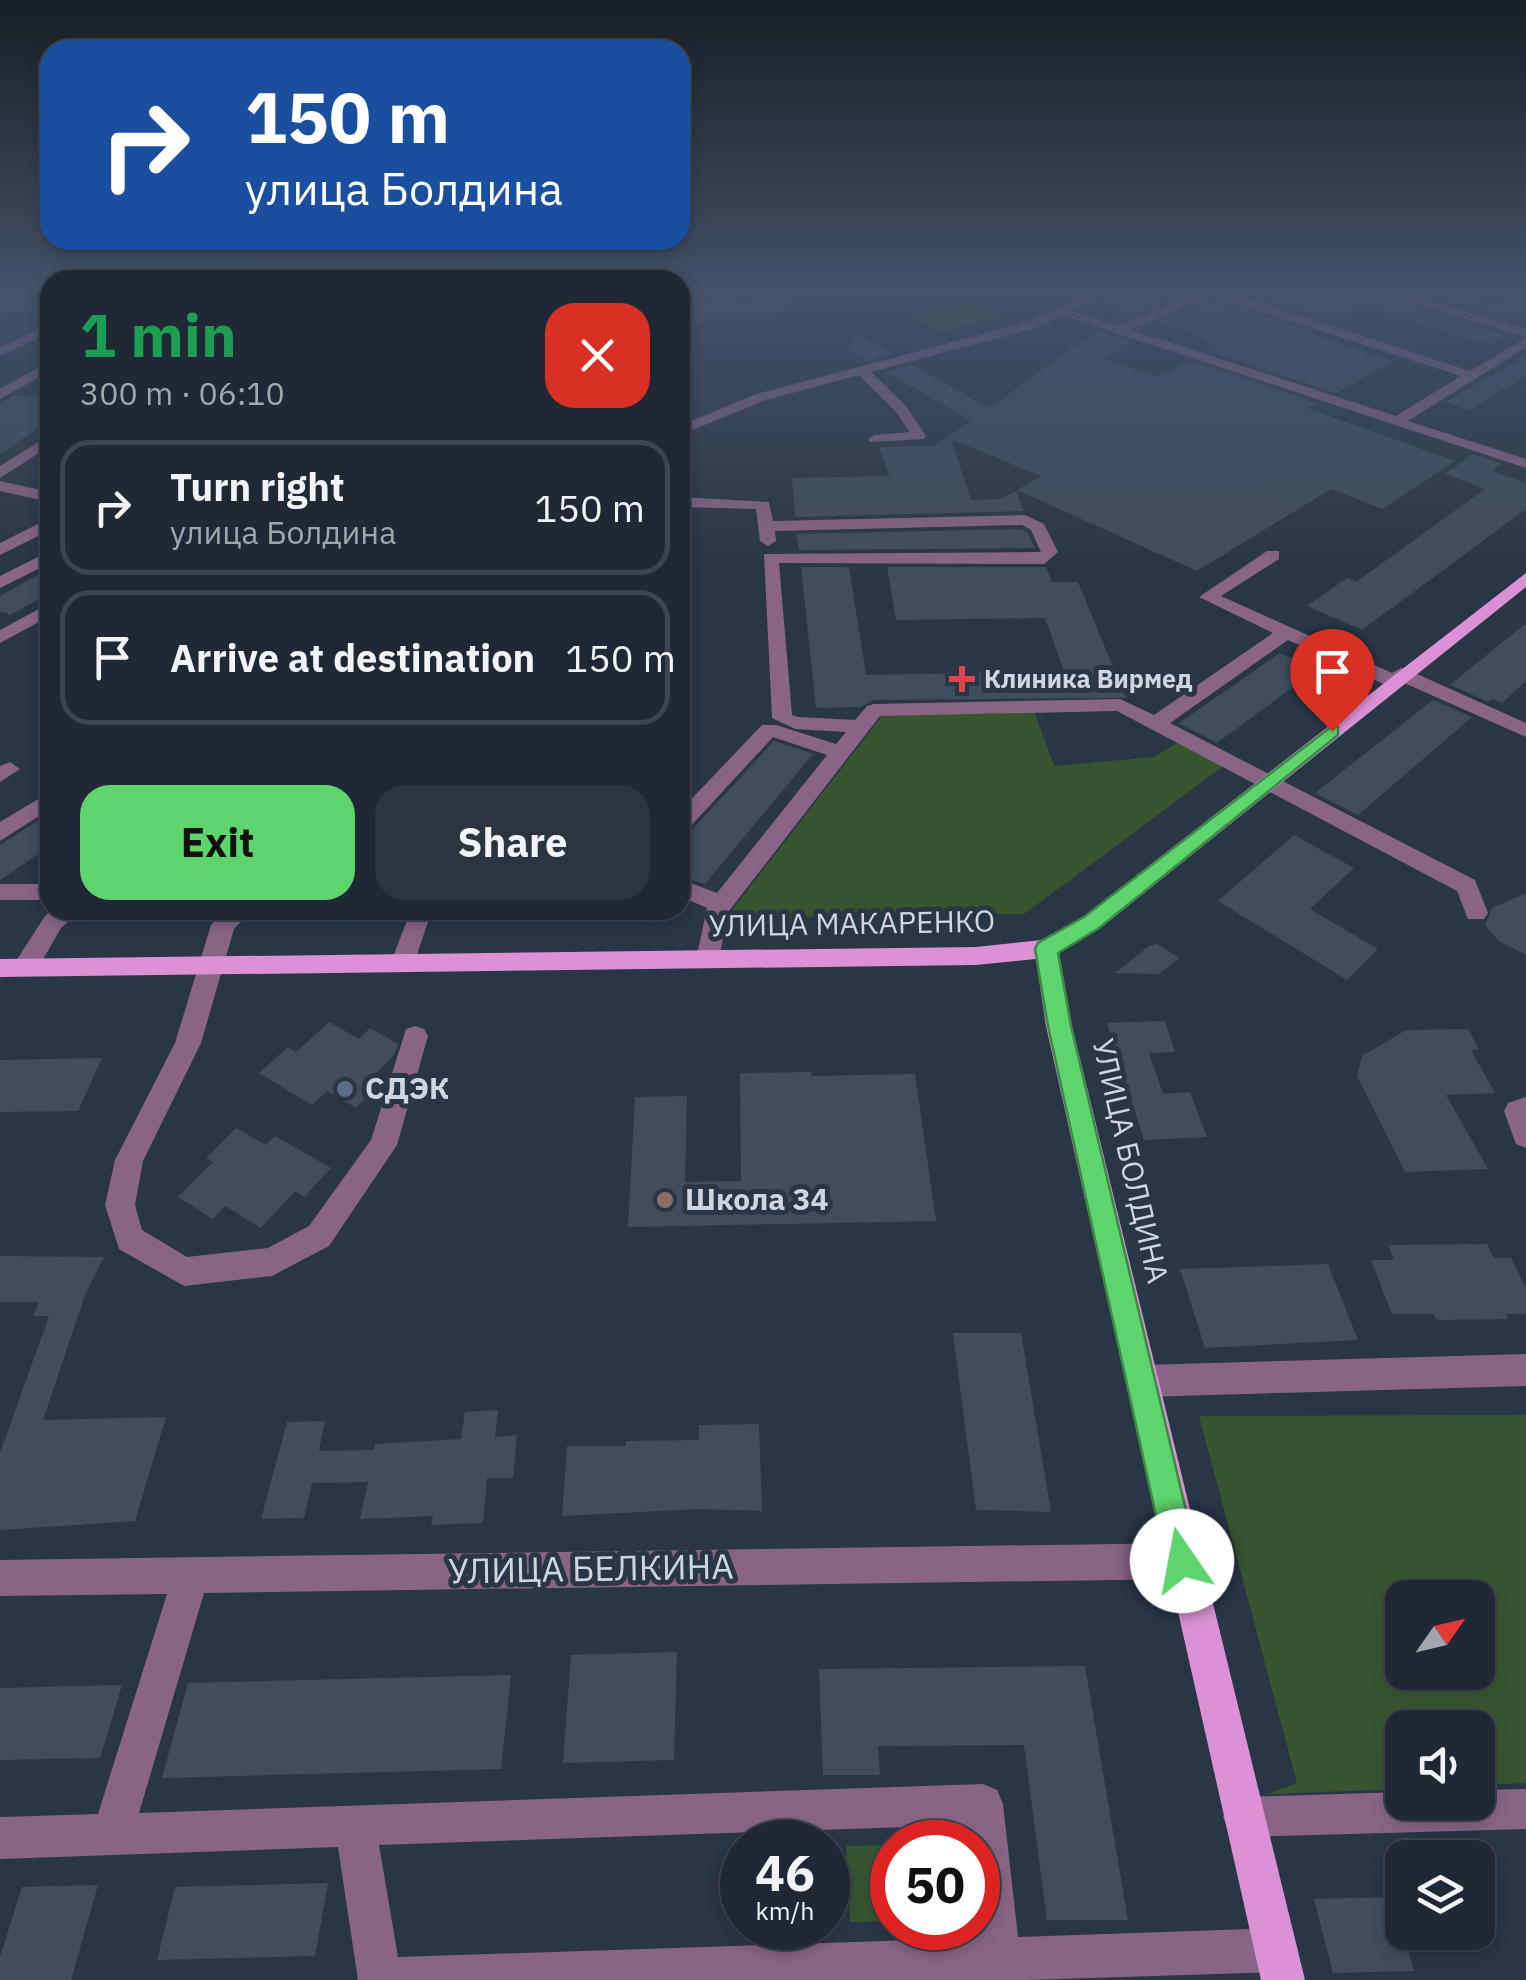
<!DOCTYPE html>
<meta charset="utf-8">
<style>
:root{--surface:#1f2834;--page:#2c3440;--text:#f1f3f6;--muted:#a1a6ac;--line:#3c444f;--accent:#5dd56c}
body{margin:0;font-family:"IBM Plex Sans",sans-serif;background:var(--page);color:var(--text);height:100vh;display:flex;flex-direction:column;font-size:38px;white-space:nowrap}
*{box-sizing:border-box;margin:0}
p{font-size:32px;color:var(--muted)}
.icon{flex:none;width:55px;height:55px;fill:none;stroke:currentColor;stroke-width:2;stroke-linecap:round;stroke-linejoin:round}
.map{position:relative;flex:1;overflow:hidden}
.side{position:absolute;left:40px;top:270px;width:650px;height:650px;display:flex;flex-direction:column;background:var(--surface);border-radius:30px;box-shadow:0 5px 15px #0003,0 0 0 2px var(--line)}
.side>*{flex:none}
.guide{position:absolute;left:40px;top:40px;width:650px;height:210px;border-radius:30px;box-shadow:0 5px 15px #0003,0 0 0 2px var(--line);background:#1a4fa0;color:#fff;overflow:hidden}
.needle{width:65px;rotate:56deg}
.buttons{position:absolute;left:1385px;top:1580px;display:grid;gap:20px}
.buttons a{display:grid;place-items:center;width:110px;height:110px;border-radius:20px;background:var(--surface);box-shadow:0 5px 15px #0003,0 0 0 2px var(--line);font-size:50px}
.speed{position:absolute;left:720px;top:1820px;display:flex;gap:20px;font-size:50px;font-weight:700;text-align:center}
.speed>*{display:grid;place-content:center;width:130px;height:130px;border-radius:50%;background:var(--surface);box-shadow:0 5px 15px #0003,0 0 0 2px var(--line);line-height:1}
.speed small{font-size:25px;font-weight:400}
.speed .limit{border:15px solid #d22;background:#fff;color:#111}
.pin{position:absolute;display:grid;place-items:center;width:85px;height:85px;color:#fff;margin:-102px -42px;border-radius:50% 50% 50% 0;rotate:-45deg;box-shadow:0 0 10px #0007}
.pin .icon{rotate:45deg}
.me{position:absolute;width:110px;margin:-55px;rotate:348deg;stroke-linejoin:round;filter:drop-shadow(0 0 8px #0008)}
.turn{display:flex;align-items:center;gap:35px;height:210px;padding:0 40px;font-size:45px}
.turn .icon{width:130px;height:130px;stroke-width:2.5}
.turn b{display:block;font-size:70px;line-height:85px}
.round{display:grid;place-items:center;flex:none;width:105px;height:105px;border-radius:30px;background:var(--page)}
.summary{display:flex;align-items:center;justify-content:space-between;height:170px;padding:0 40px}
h1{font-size:60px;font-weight:700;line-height:75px;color:#1e9e55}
.cta{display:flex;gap:20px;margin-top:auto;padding:20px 40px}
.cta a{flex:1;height:115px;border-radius:30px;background:var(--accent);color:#111;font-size:40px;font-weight:700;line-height:115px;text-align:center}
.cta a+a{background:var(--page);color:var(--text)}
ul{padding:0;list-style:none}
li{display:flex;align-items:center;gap:30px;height:135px;margin:0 20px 15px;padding:0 20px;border:5px solid var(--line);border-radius:30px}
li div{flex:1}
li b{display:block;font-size:38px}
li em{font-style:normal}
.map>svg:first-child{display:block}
.green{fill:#375630;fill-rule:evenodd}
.building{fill:#3f4d5e}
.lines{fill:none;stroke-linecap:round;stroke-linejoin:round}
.minor{fill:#896486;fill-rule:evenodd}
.major{fill:#dc91d6;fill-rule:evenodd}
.route{fill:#5dd56c;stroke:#3c8a46;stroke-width:2.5}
.health-dot{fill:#e0444e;stroke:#293646;stroke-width:4}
.service-dot{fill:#5c6f8a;stroke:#293646;stroke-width:4}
.education-dot{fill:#8d6e63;stroke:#293646;stroke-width:4}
.labels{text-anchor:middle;stroke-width:10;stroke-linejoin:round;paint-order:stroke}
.far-poi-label{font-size:25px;font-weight:bold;fill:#ced6e1;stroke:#293646;text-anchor:start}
.street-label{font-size:30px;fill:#ced6e1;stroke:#293646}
.poi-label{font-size:30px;font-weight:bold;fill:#ced6e1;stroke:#293646;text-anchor:start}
.near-street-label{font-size:35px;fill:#ced6e1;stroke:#293646}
</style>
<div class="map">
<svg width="1526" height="1980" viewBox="0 0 1526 1980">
<rect width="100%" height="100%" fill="#293646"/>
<path class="green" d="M 974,300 L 1004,314 L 942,332 L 912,317 Z
M 1034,711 L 1054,766 L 1154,757 L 1179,742 L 1225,765 L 1024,914 L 726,918 L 885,712 Z
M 1526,1415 L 1526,1783 L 1478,1785 L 1478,1728 L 1402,1728 L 1402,1789 L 1268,1794 L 1297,1783 L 1199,1416 ZM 1402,1598 L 1478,1598 L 1478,1672 L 1402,1672 Z
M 892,1845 L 892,1921 L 850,1922 L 846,1846 Z"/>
<path class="building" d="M 18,289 L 50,289 L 50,308 L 0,314 L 0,292 Z
M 1121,289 L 1156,289 L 1178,296 L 1119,322 L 1113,320 L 1124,312 L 1096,303 Z
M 1231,289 L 1363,289 L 1505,335 L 1491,344 L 1466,339 L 1366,307 L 1333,322 Z
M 1400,289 L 1447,289 L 1499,304 L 1526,289 L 1526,322 Z
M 779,292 L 805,306 L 746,321 L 734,314 L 698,323 L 680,312 L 680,306 L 730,294 L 741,301 Z
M 1209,299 L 1312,332 L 1310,334 L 1392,362 L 1336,393 L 1211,352 L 1221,348 L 1208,343 L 1213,341 L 1159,322 Z
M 1097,331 L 1129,341 L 1105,359 L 1157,377 L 1191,361 L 1317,403 L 1307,408 L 1455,461 L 1382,509 L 1331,489 L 1197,571 L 1017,490 L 1041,476 L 951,439 L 971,500 L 1000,499 L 1016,491 L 1024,511 L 795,517 L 792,478 L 889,476 L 879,447 L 935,446 L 971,421 L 886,372 L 912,365 L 989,408 Z
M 856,334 L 892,354 L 866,361 L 847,350 Z
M 1526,356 L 1526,376 L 1469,410 L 1445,402 Z
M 15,395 L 50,399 L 50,420 L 0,454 L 0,403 Z
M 1473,454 L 1502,464 L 1492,471 L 1526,483 L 1526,509 L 1362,630 L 1307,606 L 1347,578 L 1356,582 L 1485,489 L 1445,474 Z
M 1021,529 L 1028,533 L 1035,548 L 799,550 L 796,534 Z
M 801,567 L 849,567 L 866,675 L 1064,671 L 1045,618 L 896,620 L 887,567 L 1046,567 L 1052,582 L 1078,582 L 1126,698 L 874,700 L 861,707 L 816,708 Z
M 50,568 L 50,593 L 10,615 L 0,611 L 0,596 Z
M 1526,623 L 1526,681 L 1502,703 L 1493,699 L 1489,702 L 1450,685 Z
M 1280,653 L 1316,670 L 1217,743 L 1179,723 Z
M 1433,700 L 1472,717 L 1358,815 L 1315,793 Z
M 774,741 L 813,754 L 705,884 L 680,876 L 680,843 Z
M 50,813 L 50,846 L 0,880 L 0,845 Z
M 1294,835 L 1354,868 L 1310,909 L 1378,949 L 1347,980 L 1218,901 Z
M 1526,893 L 1526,955 L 1499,941 L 1485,925 L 1492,908 Z
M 1157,944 L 1179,958 L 1159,974 L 1115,973 L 1149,946 Z
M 1165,1021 L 1175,1052 L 1149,1053 L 1163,1094 L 1190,1092 L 1207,1137 L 1144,1140 L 1107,1023 Z
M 329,1022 L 359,1039 L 370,1028 L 398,1044 L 394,1055 L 373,1076 L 382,1082 L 356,1108 L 327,1091 L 312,1105 L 259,1073 L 288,1047 L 296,1052 Z
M 1468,1029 L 1479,1049 L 1471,1050 L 1495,1093 L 1446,1095 L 1488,1169 L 1405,1172 L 1357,1076 L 1362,1056 L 1406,1030 Z
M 102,1058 L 78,1111 L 0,1112 L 0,1060 Z
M 811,1072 L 812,1076 L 915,1074 L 936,1221 L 628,1227 L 635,1097 L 687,1096 L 685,1182 L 741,1181 L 740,1073 Z
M 236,1128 L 266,1145 L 275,1136 L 331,1168 L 304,1197 L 295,1191 L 261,1228 L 225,1206 L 213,1219 L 178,1197 L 213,1162 L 206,1158 Z
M 1487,1244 L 1494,1258 L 1511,1258 L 1526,1288 L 1526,1314 L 1506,1314 L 1509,1319 L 1437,1320 L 1434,1314 L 1392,1314 L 1371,1260 L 1394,1260 L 1388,1245 Z
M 0,1256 L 104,1257 L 85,1295 L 43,1420 L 166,1417 L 135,1521 L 0,1530 L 0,1453 L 49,1316 L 33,1316 L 39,1302 L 0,1302 Z
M 1328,1264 L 1358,1340 L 1205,1348 L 1180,1269 Z
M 953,1333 L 1021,1333 L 1051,1512 L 976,1510 Z
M 498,1410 L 495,1437 L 517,1435 L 513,1478 L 487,1478 L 483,1523 L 431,1525 L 433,1516 L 360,1519 L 368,1482 L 312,1483 L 304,1518 L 261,1519 L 287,1422 L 325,1421 L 319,1451 L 374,1450 L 375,1444 L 461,1439 L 465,1412 Z
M 759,1424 L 762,1511 L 699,1509 L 562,1516 L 567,1446 L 626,1446 L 626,1441 L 699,1440 L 699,1425 Z
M 677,1652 L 674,1760 L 563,1763 L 571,1655 Z
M 1085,1666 L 1128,1920 L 1047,1920 L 1024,1745 L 878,1746 L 880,1775 L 823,1775 L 819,1669 Z
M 511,1675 L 501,1769 L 162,1778 L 188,1683 Z
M 122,1685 L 100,1758 L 0,1760 L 0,1688 Z
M 328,1883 L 315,1956 L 157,1960 L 175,1887 Z
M 98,1885 L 71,1980 L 0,1980 L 0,1957 L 22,1887 Z
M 1393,1897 L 1414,1971 L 1333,1973 L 1314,1899 Z"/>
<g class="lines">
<path class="minor" d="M 680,289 L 696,289 L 680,295 Z
M 1099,289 L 1115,289 L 1072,311 L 1119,326 L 1203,289 L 1219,289 L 1470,371 L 1526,338 L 1526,347 L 1408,421 L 1526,459 L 1526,468 L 1062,315 L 1036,328 L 871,372 L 906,406 L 926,436 L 924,439 L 870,442 L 868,439 L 875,435 L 910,432 L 896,412 L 859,375 L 766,400 L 680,435 L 680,426 L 756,394 L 1028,322 ZM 1209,295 L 1461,376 L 1396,416 L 1131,330 Z
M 1367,289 L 1386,289 L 1526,329 L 1526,337 Z
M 50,324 L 50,333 L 0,356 L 0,347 Z
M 50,361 L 50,371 L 0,399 L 0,389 Z
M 50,435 L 50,446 L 0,478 L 0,466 Z
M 0,481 L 50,492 L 50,502 L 0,491 Z
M 680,497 L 769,502 L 773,521 L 1025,515 L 1044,524 L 1058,552 L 1044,564 L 779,563 L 792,715 L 798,717 L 855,720 L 867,706 L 874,704 L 1120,699 L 1154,715 L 1273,633 L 1199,597 L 1267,551 L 1279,551 L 1279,559 L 1221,596 L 1392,673 L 1401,668 L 1408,670 L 1526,723 L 1526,737 L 1402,682 L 1393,687 L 1386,685 L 1288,640 L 1170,723 L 1475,880 L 1488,913 L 1484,919 L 1468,919 L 1457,891 L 1117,711 L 880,716 L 729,911 L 717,967 L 699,967 L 696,960 L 707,908 L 680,896 L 680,879 L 717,893 L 827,755 L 773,737 L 688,829 L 680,831 L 680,811 L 762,725 L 776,725 L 836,744 L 846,732 L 795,729 L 772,718 L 764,554 L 1041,552 L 1031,530 L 1022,525 L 775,531 L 776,541 L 768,546 L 760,541 L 756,509 L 680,507 Z
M 50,518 L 50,530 L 0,555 L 0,543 Z
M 50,551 L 50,563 L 0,588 L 0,576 Z
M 50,603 L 50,616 L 0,643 L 0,630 Z
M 10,762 L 20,769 L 0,782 L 0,766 Z
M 50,792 L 50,809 L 0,841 L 0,822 Z
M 0,884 L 50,884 L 50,900 L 0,900 Z
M 52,910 L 81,910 L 61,928 L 34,975 L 16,975 L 13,968 L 16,961 L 45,916 Z
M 225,910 L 252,910 L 234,929 L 201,1043 L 143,1161 L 135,1205 L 142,1230 L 187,1257 L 268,1248 L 309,1226 L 371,1140 L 406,1029 L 415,1026 L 424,1029 L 428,1036 L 397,1145 L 329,1246 L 272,1276 L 184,1286 L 119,1249 L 105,1205 L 115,1160 L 175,1043 L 211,925 Z
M 411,910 L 438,910 L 428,922 L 412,969 L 394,969 L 391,962 Z
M 1526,1097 L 1526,1148 L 1516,1144 L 1504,1111 L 1508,1103 Z
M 1526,1354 L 1526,1386 L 1143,1397 L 1132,1392 L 1127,1381 L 1132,1370 L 1143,1365 Z
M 1182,1543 L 1195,1548 L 1200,1561 L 1195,1574 L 1182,1579 L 204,1593 L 139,1813 L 983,1784 L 997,1790 L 1003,1804 L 1018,1937 L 1276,1928 L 1291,1935 L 1298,1950 L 1291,1965 L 1276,1972 L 1028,1980 L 358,1980 L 338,1847 L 0,1859 L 0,1817 L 98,1814 L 167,1594 L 0,1596 L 0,1560 ZM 965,1825 L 966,1842 L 978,1842 L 975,1938 L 398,1957 L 379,1845 Z
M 1526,1789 L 1526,1829 L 1243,1837 L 1229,1831 L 1223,1817 L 1229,1803 L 1243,1797 L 1402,1792 L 1402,1802 L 1478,1802 L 1478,1790 Z"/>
<path class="major" d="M 1526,573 L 1526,587 L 1099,929 L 1059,953 L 1072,1026 L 1305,1980 L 1261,1980 L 1046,1026 L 1036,959 L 976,965 L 0,977 L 0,959 L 976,947 L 1041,940 L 1083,917 Z"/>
</g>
<linearGradient id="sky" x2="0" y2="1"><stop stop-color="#171e26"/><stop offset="0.51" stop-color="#435268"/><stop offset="1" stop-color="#435268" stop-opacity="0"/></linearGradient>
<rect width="1526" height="566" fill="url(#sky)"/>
<path class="route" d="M 1332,726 L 1338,727 L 1338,735 L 1099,928 L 1058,953 L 1071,1026 L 1198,1561 L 1194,1573 L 1182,1577 L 1170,1573 L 1166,1561 L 1048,1026 L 1035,949 L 1038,943 L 1084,917 Z"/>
<path class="health-dot" d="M957 664h10v10h10v10h-10v10h-10v-10h-10v-10h10z"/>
<circle class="service-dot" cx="345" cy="1089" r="10"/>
<circle class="education-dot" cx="665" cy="1200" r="10"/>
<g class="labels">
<g class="far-poi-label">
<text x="984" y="688">Клиника Вирмед</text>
</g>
<g class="street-label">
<text transform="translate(852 924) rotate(-1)" y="10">УЛИЦА МАКАРЕНКО</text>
<text transform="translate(1130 1161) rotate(77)" y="10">УЛИЦА БОЛДИНА</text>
</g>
<g class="poi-label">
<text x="365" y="1099">СДЭК</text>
<text x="685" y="1210">Школа 34</text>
</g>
<g class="near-street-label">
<text transform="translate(591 1569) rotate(-1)" y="12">УЛИЦА БЕЛКИНА</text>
</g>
</g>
</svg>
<div class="buttons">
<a><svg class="needle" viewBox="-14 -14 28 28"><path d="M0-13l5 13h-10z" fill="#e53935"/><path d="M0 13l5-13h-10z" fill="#a1a6ac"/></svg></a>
<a><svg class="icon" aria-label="sound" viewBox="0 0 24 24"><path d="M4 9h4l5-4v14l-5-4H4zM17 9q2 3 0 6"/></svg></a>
<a><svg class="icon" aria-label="layers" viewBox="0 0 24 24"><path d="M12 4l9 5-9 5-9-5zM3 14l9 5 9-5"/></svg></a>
</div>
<div class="speed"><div>46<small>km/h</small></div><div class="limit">50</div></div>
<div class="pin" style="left:1332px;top:731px;background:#d93025"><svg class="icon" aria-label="arrive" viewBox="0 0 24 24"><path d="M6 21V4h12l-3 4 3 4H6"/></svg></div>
<svg class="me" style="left:1182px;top:1561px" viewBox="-20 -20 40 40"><circle r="19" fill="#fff"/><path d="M0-13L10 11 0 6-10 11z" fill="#5dd56c"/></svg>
<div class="guide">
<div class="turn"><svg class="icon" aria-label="right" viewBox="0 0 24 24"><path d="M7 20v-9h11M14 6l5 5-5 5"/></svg><div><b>150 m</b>улица Болдина</div></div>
</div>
<section class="side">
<div class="summary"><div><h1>1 min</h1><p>300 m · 06:10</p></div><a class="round" style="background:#d93025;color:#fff"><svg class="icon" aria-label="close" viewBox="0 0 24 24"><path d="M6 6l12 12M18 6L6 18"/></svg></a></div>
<ul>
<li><svg class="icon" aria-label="right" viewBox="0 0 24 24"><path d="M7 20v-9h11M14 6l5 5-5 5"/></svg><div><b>Turn right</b><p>улица Болдина</p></div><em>150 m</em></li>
<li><svg class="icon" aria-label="arrive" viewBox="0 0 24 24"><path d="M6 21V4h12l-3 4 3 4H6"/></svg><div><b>Arrive at destination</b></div><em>150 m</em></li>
</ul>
<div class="cta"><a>Exit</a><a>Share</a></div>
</section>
</div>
